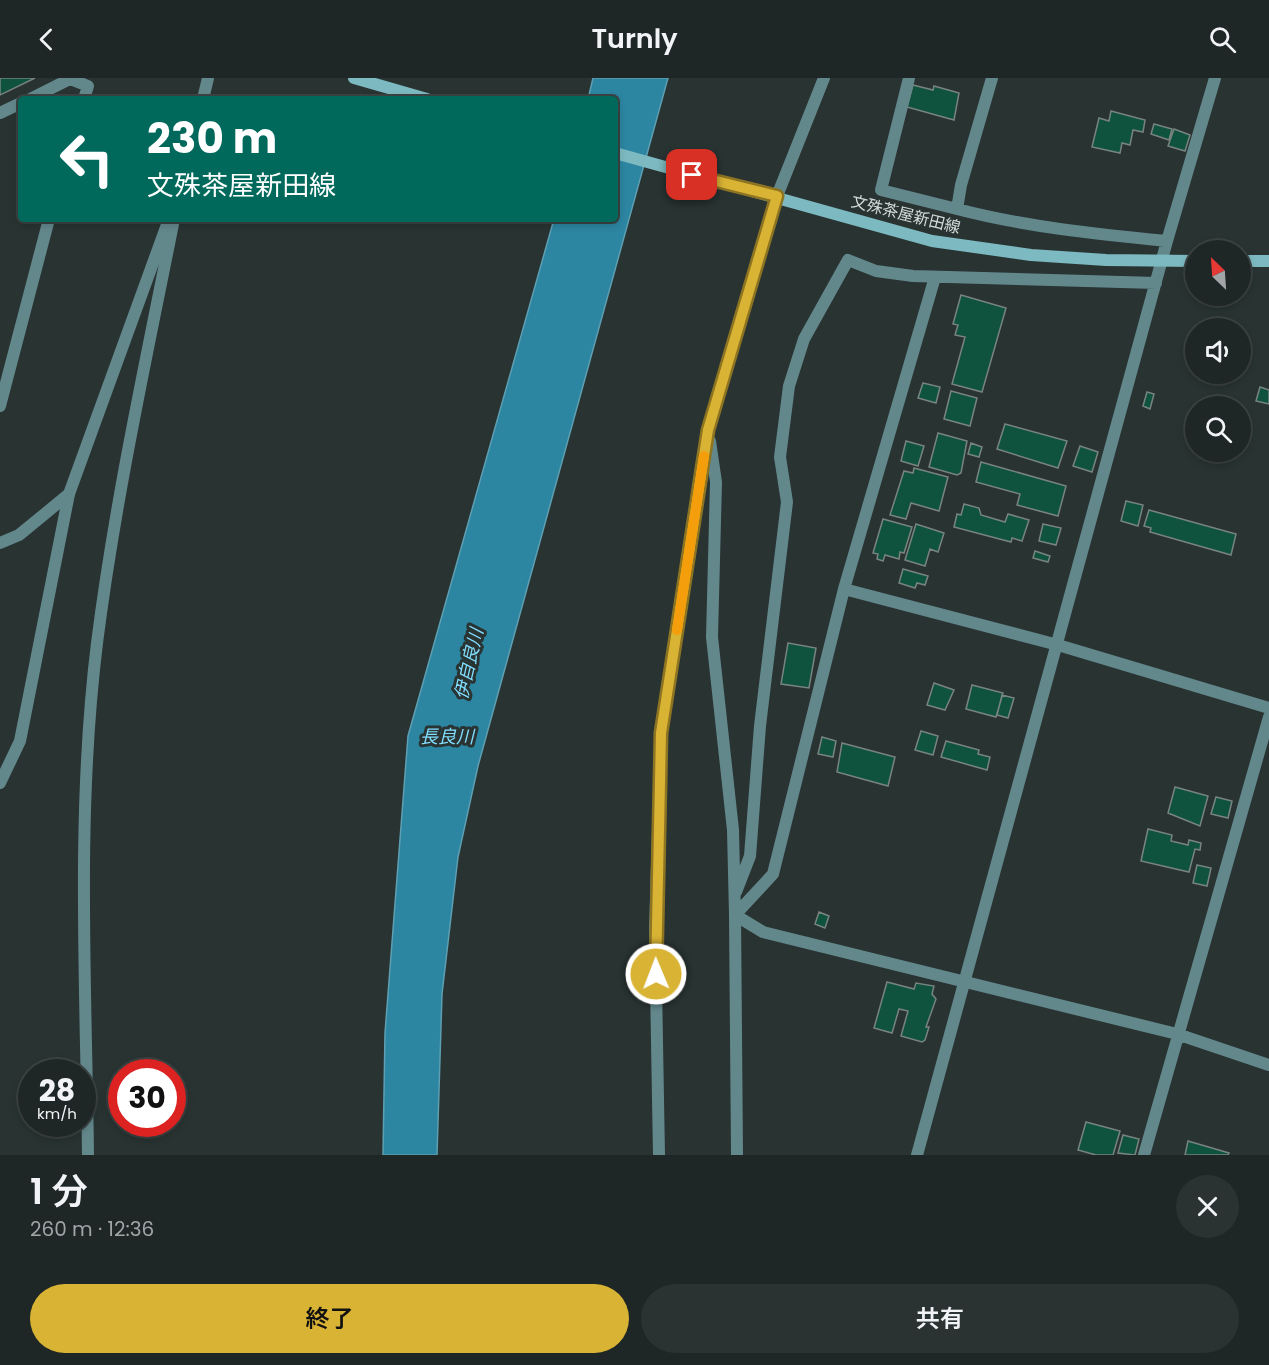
<!DOCTYPE html>
<html lang="ja">
<meta charset="utf-8">
<style>
:root{--surface:#1e2626;--page:#2b3232;--text:#f1f3f6;--muted:#a1a5a7;--line:#3c4343;--accent:#d9b334}
body{margin:0;font-family:Poppins,"Noto Sans JP",sans-serif;background:var(--page);color:var(--text);height:100vh;display:flex;flex-direction:column;font-size:22px;white-space:nowrap}
*{box-sizing:border-box;margin:0}
p{font-size:20px;color:var(--muted)}
.icon{flex:none;width:33px;height:33px;fill:none;stroke:currentColor;stroke-width:2;stroke-linecap:round;stroke-linejoin:round}
.map{position:relative;height:1077px;overflow:hidden}
.sheet{display:flex;flex-direction:column;background:var(--surface);flex:1}
.sheet>*{flex:none}
.hud{position:absolute;left:18px;top:18px;width:600px;height:126px;border-radius:6px;box-shadow:0 3px 9px #0003,0 0 0 2px var(--line);background:#00695c;color:#fff;overflow:hidden}
.needle{width:39px;rotate:335deg}
.buttons{position:absolute;left:1185px;top:162px;display:grid;gap:12px}
.buttons a{display:grid;place-items:center;width:66px;height:66px;border-radius:50%;background:var(--surface);box-shadow:0 3px 9px #0003,0 0 0 2px var(--line);font-size:30px}
.speed{position:absolute;left:18px;top:981px;display:flex;gap:12px;font-size:30px;font-weight:700;text-align:center}
.speed>*{display:grid;place-content:center;width:78px;height:78px;border-radius:50%;background:var(--surface);box-shadow:0 3px 9px #0003,0 0 0 2px var(--line);line-height:1}
.speed small{font-size:15px;font-weight:400}
.speed .limit{border:9px solid #d22;background:#fff;color:#111}
.pin{position:absolute;display:grid;place-items:center;width:51px;height:51px;color:#fff;margin:-26px;border-radius:12px;box-shadow:0 3px 9px #0006}
.me{position:absolute;width:66px;margin:-33px;rotate:359deg;stroke-linejoin:round;filter:drop-shadow(0 0 4px #0008)}
.turn{display:flex;align-items:center;gap:21px;height:126px;padding:0 30px;font-size:27px}
.turn .icon{width:78px;height:78px;stroke-width:2.5}
.turn b{display:block;font-size:42px;line-height:51px}
.round{display:grid;place-items:center;flex:none;width:63px;height:63px;border-radius:32px;background:var(--page)}
.head{display:flex;align-items:center;justify-content:space-between;height:102px;padding:0 30px}
h1{font-size:36px;font-weight:600;line-height:45px}
.cta{display:flex;gap:12px;margin-top:auto;padding:12px 30px}
.cta a{flex:1;height:69px;border-radius:36px;background:var(--accent);color:#111;font-size:24px;font-weight:600;line-height:69px;text-align:center}
.cta a+a{background:var(--page);color:var(--text)}
header{display:flex;justify-content:space-between;align-items:center;height:78px;padding:0 30px;background:var(--surface);font-size:27px;font-weight:600}
.map>svg:first-child{display:block}
.water{fill:#2c85a1;stroke:#5e9fb2;stroke-width:1.5}
.building{fill:#0f523d;stroke:#79847f;stroke-width:1.5}
.lines{fill:none;stroke-linecap:round;stroke-linejoin:round}
.minor{stroke:#63888c;stroke-width:12}
.tertiary{stroke:#63888c;stroke-width:12}
.secondary{stroke:#7db9c0;stroke-width:12}
.route-casing{stroke:#8d7422;stroke-width:15}
.route{stroke:#d9b334;stroke-width:10}
.slow{stroke:#f59e0b;stroke-width:10}
.labels{text-anchor:middle;stroke-width:6;stroke-linejoin:round;paint-order:stroke}
.street-label{font-size:16px;fill:#d3dbd9;stroke:#283332}
.water-label{font-size:18px;font-style:italic;fill:#82ddfe;stroke:#283332}
</style>
<header><svg class="icon" aria-label="back" viewBox="0 0 24 24"><path d="M15 5l-7 7 7 7"/></svg>Turnly<svg class="icon" aria-label="search" viewBox="0 0 24 24"><circle cx="10" cy="10" r="6"/><path d="M15 15l6 6"/></svg></header>
<div class="map">
<svg width="1269" height="1077" viewBox="0 0 1269 1077">
<rect width="100%" height="100%" fill="#283332"/>
<path class="water" d="M 593,0 L 668,0 L 478,688 L 458,779 L 442,916 L 437,1077 L 383,1077 L 385,955 L 408,658 L 554,141 L 615,141 L 615,21 L 588,21 Z"/>
<path class="building" d="M 0,0 L 35,0 L 0,17 Z
M 913,7 L 933,12 L 934,8 L 959,15 L 954,42 L 907,29 Z
M 1111,33 L 1145,42 L 1143,54 L 1133,52 L 1130,67 L 1122,65 L 1120,75 L 1092,69 L 1099,40 L 1109,43 Z
M 1154,46 L 1172,51 L 1169,62 L 1151,56 Z
M 1174,51 L 1190,57 L 1185,73 L 1168,68 Z
M 961,217 L 1006,230 L 982,314 L 952,306 L 965,259 L 955,257 L 958,247 L 953,246 Z
M 923,305 L 940,309 L 936,325 L 918,320 Z
M 1260,309 L 1269,312 L 1269,326 L 1256,323 Z
M 951,313 L 977,320 L 970,348 L 944,341 Z
M 1147,314 L 1154,316 L 1150,331 L 1143,328 Z
M 1005,346 L 1067,363 L 1058,390 L 997,371 Z
M 938,355 L 967,363 L 961,395 L 957,397 L 929,389 Z
M 906,363 L 924,368 L 918,388 L 901,383 Z
M 971,365 L 982,369 L 979,379 L 968,376 Z
M 1080,368 L 1098,374 L 1092,394 L 1073,388 Z
M 981,384 L 1066,408 L 1058,438 L 1017,427 L 1020,416 L 976,404 Z
M 914,390 L 948,399 L 939,433 L 911,425 L 906,441 L 890,437 L 904,393 L 913,395 Z
M 1126,423 L 1143,427 L 1138,448 L 1121,443 Z
M 964,426 L 979,430 L 981,437 L 1005,444 L 1008,436 L 1029,442 L 1022,463 L 1012,460 L 1011,464 L 954,449 L 957,436 L 961,437 Z
M 1149,432 L 1236,456 L 1231,477 L 1150,454 L 1151,450 L 1144,448 Z
M 883,441 L 912,449 L 904,475 L 900,474 L 899,481 L 885,477 L 883,483 L 877,481 L 878,476 L 873,475 Z
M 916,446 L 944,455 L 938,474 L 930,471 L 925,488 L 905,482 Z
M 1043,446 L 1061,450 L 1056,467 L 1039,463 Z
M 1035,473 L 1050,478 L 1048,484 L 1033,480 Z
M 903,491 L 928,498 L 925,507 L 917,505 L 915,510 L 899,505 Z
M 788,565 L 816,570 L 809,610 L 781,606 Z
M 934,605 L 954,612 L 945,632 L 927,627 Z
M 972,607 L 1003,615 L 996,639 L 966,631 Z
M 1002,617 L 1014,620 L 1008,640 L 997,637 Z
M 921,653 L 938,658 L 933,677 L 915,672 Z
M 822,659 L 836,663 L 833,679 L 818,676 Z
M 946,663 L 979,672 L 978,676 L 990,679 L 987,692 L 941,679 Z
M 842,665 L 895,679 L 888,708 L 837,694 Z
M 1175,709 L 1208,718 L 1200,748 L 1168,735 Z
M 1216,719 L 1232,723 L 1228,740 L 1211,736 Z
M 1148,751 L 1172,757 L 1171,763 L 1188,767 L 1189,762 L 1201,765 L 1200,772 L 1195,771 L 1189,794 L 1141,783 Z
M 1197,787 L 1211,790 L 1207,808 L 1193,805 Z
M 819,834 L 829,838 L 825,850 L 815,846 Z
M 887,904 L 914,911 L 916,905 L 934,908 L 932,916 L 936,921 L 926,949 L 929,949 L 925,962 L 922,964 L 901,958 L 908,933 L 899,931 L 892,955 L 874,950 Z
M 1086,1044 L 1120,1053 L 1113,1077 L 1096,1077 L 1078,1072 Z
M 1123,1057 L 1139,1061 L 1135,1077 L 1118,1075 Z
M 1188,1063 L 1229,1075 L 1228,1077 L 1185,1077 Z"/>
<g class="lines">
<path class="minor" d="M 909,0 L 881,112 L 957,131
M 992,0 L 961,107 L 957,131 C 1026,149 1096,156 1167,163
M 30,21 L 70,1 L 88,8 L 84,21
M 0,35 L 21,25
M 0,328 L 49,141
M 710,363 L 716,404 L 712,559 L 733,752 L 735,837
M 844,511 L 1058,567 L 1269,630
M 0,705 L 20,663 L 69,416
M 736,814 L 750,778 L 760,648 L 787,424 L 780,379 L 789,308 L 804,261 L 848,182 L 876,193 L 913,198 L 1156,205
M 735,837 L 773,796 L 844,511 L 935,199
M 88,1077 C 86,906 76,735 97,565 C 115,423 146,282 174,141
M 659,1077 L 655,851 L 661,655 L 708,352 L 777,118 L 824,0
M 737,1077 L 735,837 L 763,854 L 1177,956 L 1269,987
M 917,1077 L 1167,163 L 1215,0
M 1144,1077 L 1269,639"/>
<path class="tertiary" d="M 203,21 L 208,0
M 0,465 L 19,457 L 69,416 L 169,141"/>
<path class="secondary" d="M 354,0 L 427,21
M 615,75 L 932,163 L 1031,177 L 1106,182 L 1196,183
M 1240,183 L 1269,183"/>
</g>
<g class="lines">
<defs>
<path id="route" d="M 656,896 L 661,655 L 708,352 L 777,118 L 692,97"/>
</defs>
<use href="#route" class="route-casing"/>
<use href="#route" class="route"/>
<path class="slow" d="M 677,552 L 704,378"/>
</g>
<g class="labels">
<g class="street-label">
<text transform="translate(906 136) rotate(14)" y="6">文殊茶屋新田線</text>
</g>
<g class="water-label">
<text transform="translate(469 586) rotate(-77)" y="6">伊自良川</text>
<text x="447" y="665">長良川</text>
</g>
</g>
</svg>
<div class="buttons">
<a><svg class="needle" viewBox="-14 -14 28 28"><path d="M0-13l5 13h-10z" fill="#e53935"/><path d="M0 13l5-13h-10z" fill="#a1a5a7"/></svg></a>
<a><svg class="icon" aria-label="sound" viewBox="0 0 24 24"><path d="M4 9h4l5-4v14l-5-4H4zM17 9q2 3 0 6"/></svg></a>
<a><svg class="icon" aria-label="search" viewBox="0 0 24 24"><circle cx="10" cy="10" r="6"/><path d="M15 15l6 6"/></svg></a>
</div>
<div class="speed"><div>28<small>km/h</small></div><div class="limit">30</div></div>
<div class="pin" style="left:692px;top:97px;background:#d93025"><svg class="icon" aria-label="arrive" viewBox="0 0 24 24"><path d="M6 21V4h12l-3 4 3 4H6"/></svg></div>
<svg class="me" style="left:656px;top:896px" viewBox="-20 -20 40 40"><circle r="17" fill="#d9b334" stroke="#fff" stroke-width="3"/><path d="M0-11L8 9 0 5-8 9z" fill="#fff"/></svg>
<div class="hud">
<div class="turn"><svg class="icon" aria-label="left" viewBox="0 0 24 24"><path d="M17 20v-9H6M10 6l-5 5 5 5"/></svg><div><b>230 m</b>文殊茶屋新田線</div></div>
</div>
</div>
<section class="sheet">
<div class="head"><div><h1>1 分</h1><p>260 m · 12:36</p></div><a class="round"><svg class="icon" aria-label="close" viewBox="0 0 24 24"><path d="M6 6l12 12M18 6L6 18"/></svg></a></div>
<div class="cta"><a>終了</a><a>共有</a></div>
</section>
